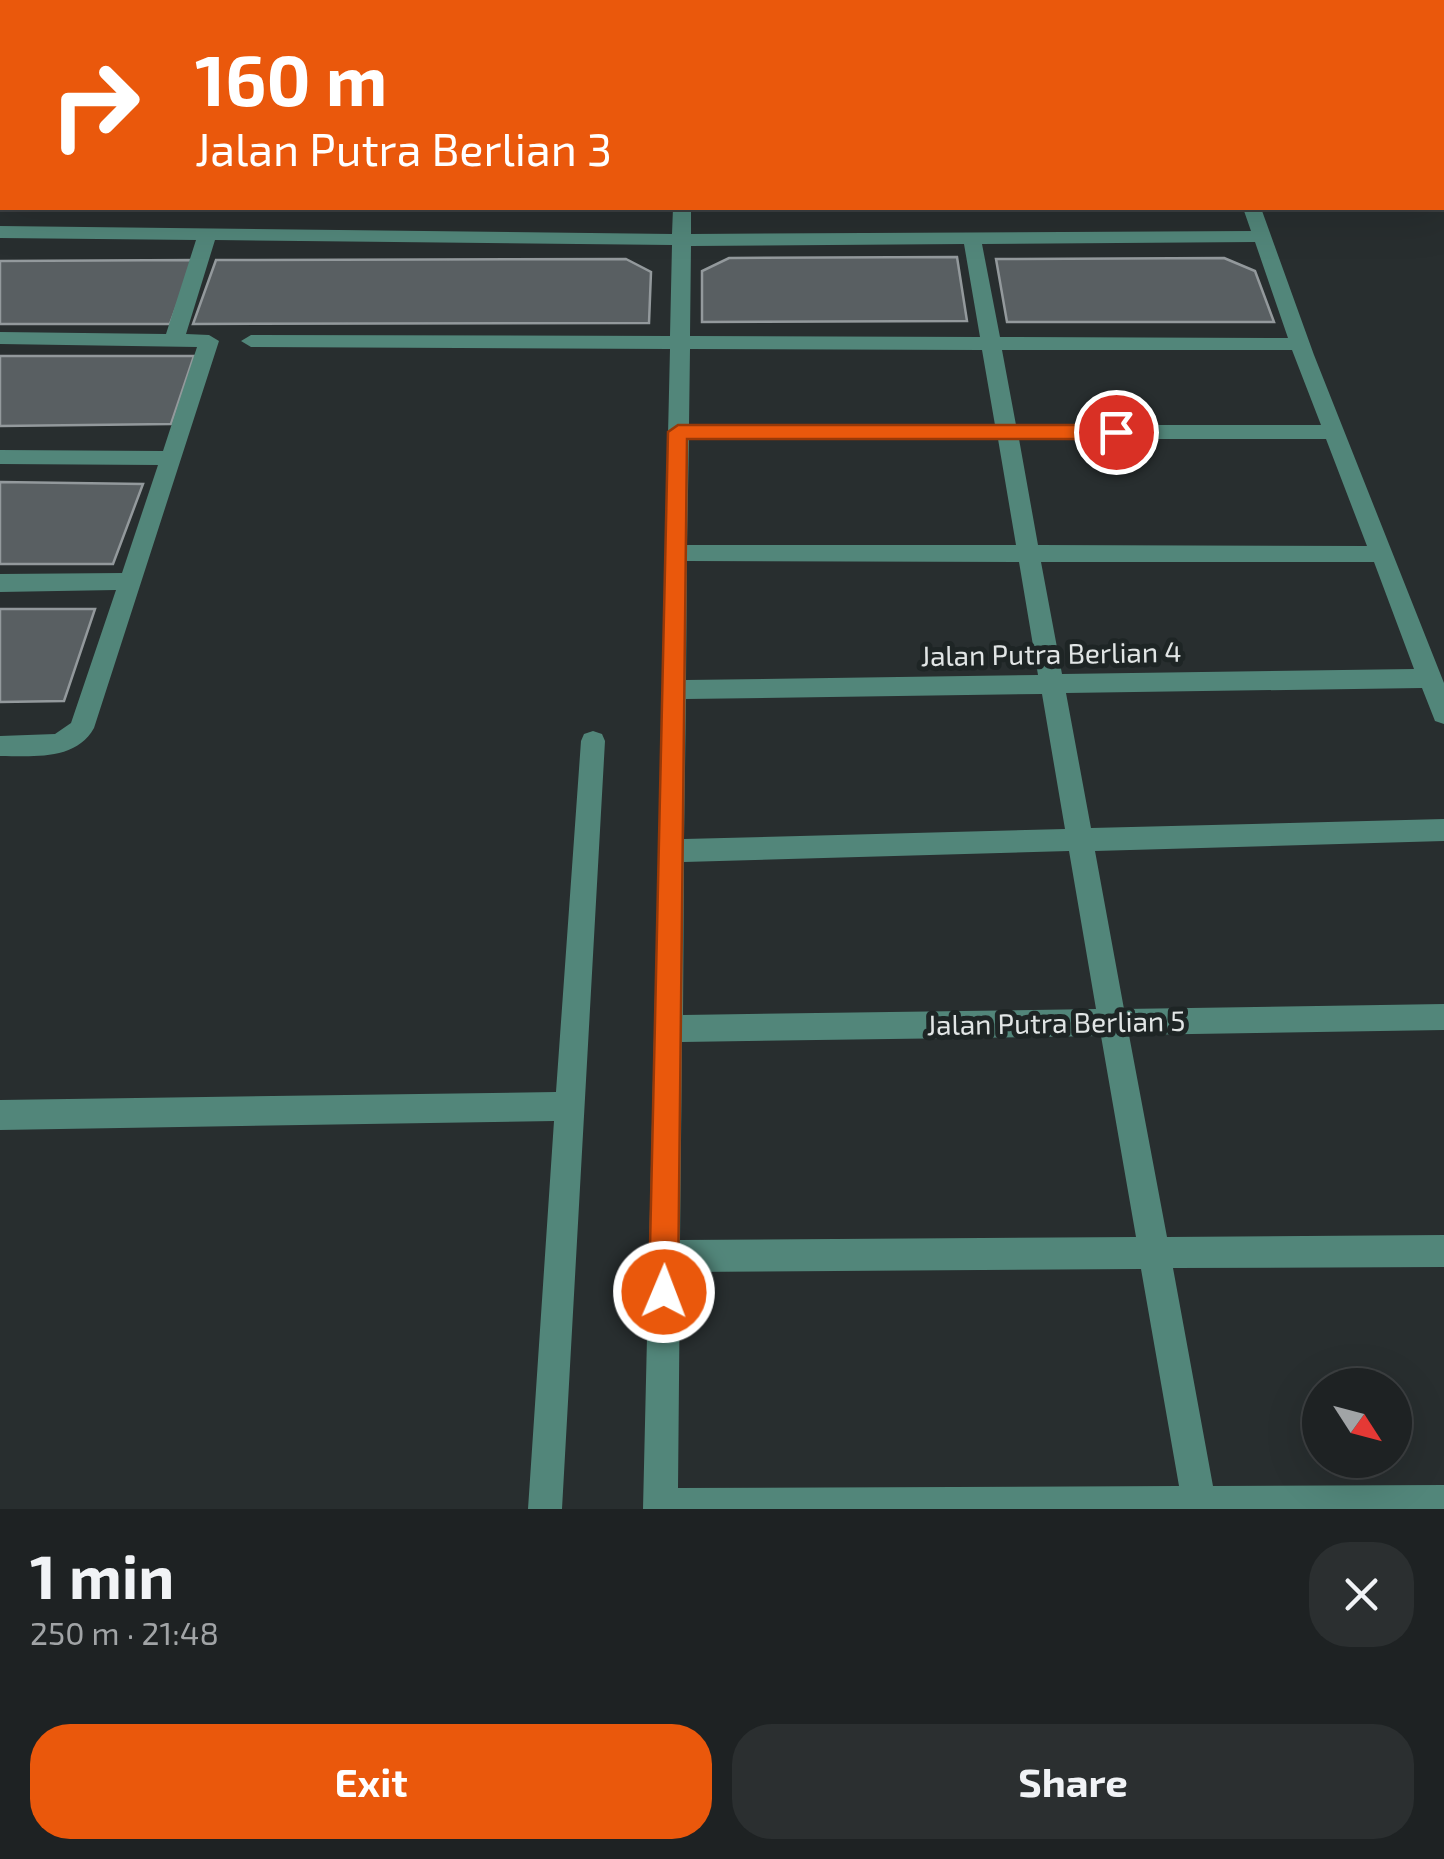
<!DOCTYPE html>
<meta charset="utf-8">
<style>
:root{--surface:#1e2223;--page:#2b2f30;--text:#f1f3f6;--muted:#a1a4a6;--line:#3c3f41;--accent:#ea580c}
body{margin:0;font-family:"Exo 2",sans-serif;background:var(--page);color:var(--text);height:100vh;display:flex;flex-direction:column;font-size:38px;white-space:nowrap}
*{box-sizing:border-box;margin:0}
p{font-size:32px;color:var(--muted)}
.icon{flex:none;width:55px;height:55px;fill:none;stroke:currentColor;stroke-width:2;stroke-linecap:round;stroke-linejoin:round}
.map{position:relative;height:1509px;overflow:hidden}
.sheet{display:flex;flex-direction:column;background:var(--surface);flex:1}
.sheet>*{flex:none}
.guide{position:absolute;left:0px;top:0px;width:1445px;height:210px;box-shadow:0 10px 40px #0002,0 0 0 2px var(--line);background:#ea580c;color:#fff;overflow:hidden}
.needle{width:65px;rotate:126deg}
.tools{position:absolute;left:1302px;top:1368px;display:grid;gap:20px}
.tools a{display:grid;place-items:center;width:110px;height:110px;border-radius:50%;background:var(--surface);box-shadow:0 10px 40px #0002,0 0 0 2px var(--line);font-size:50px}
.pin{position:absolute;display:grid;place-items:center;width:85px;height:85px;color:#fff;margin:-42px;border:5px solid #fff;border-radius:50%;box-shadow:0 2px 10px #0007}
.me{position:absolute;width:110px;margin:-55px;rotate:1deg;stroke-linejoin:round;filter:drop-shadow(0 0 8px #0008)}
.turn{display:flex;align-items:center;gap:35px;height:210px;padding:0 30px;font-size:45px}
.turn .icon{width:130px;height:130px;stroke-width:2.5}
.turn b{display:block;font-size:70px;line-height:85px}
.round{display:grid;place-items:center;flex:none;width:105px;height:105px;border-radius:40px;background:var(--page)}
.summary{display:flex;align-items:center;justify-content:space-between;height:170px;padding:0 30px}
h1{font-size:60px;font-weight:700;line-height:75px}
.button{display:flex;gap:20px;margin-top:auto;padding:20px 30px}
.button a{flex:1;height:115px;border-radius:40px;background:var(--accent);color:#fff;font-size:40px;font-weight:700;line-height:115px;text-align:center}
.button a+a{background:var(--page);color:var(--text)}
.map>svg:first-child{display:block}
.building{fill:#595f62;stroke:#93999c;stroke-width:2.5}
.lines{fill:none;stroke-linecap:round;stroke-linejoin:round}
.path{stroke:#7c8182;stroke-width:5;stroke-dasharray:4 5;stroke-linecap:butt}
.minor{fill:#52867a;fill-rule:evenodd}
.route{fill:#ea580c;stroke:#983908;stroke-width:2.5}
.labels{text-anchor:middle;stroke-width:10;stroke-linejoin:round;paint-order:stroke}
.street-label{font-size:28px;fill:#e1e5e5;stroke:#1e2525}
</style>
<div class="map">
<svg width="1444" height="1509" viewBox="0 0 1444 1509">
<rect width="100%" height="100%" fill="#282e2f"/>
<path class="building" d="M 957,257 L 967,321 L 702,322 L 702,271 L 729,258 Z
M 1224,258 L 1255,271 L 1274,322 L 1007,322 L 996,259 Z
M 626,259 L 651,272 L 649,323 L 193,324 L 216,260 Z
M 194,260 L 170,324 L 0,324 L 0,261 Z
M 0,356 L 194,356 L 171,424 L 0,426 Z
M 0,482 L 143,484 L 113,564 L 0,564 Z
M 0,609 L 95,609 L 64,701 L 0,702 Z"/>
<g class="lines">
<path class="path" d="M 947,0 L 953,2"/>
<path class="minor" d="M 0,149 L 2,149 L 2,159 L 0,159 Z
M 1442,161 L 1444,161 L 1444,171 L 1442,171 Z
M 0,172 L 2,172 L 2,182 L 0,182 Z
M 673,208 L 691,208 L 691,234 L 1251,231 L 1243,208 L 1261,208 L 1314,355 L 1444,683 L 1444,724 L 1435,721 L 1422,688 L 1066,693 L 1091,828 L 1444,819 L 1444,841 L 1095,851 L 1124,1009 L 1444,1004 L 1444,1030 L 1129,1035 L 1167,1237 L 1444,1235 L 1444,1267 L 1173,1268 L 1213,1486 L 1444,1485 L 1444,1509 L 643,1509 L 670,349 L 251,347 L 241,341 L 251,335 L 670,336 L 672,245 L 215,240 L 186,334 L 209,335 L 219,341 L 94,728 C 76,761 32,756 0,756 L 0,736 L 55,734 L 71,723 L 116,590 L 0,592 L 0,574 L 122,573 L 158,465 L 0,464 L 0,450 L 163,451 L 197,347 L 0,344 L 0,332 L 166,334 L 196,240 L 0,238 L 0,226 L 672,234 ZM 1255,242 L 1288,338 L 1000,337 L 982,244 ZM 964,244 L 980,337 L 690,336 L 691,246 ZM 690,349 L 982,350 L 995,425 L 689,425 ZM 1002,350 L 1292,350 L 1321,425 L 1016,425 ZM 689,439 L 998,439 L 1016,545 L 687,545 ZM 1019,439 L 1326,439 L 1367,546 L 1038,545 ZM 687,561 L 1019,562 L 1038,675 L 686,680 ZM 1041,562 L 1374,562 L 1414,669 L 1062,674 ZM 1042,694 L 1065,829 L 684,839 L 686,699 ZM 1069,851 L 1096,1009 L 683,1015 L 684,862 ZM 1101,1036 L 1136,1237 L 680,1240 L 682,1042 ZM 1141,1269 L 1179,1486 L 678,1488 L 680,1272 Z
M 593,731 L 602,734 L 605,741 L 562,1509 L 528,1509 L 554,1121 L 0,1130 L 0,1100 L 556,1092 L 581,741 L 584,734 Z"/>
</g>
<path class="route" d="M 678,425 L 1116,425 L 1125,432 L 1116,439 L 687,439 L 678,1292 L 674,1302 L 664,1306 L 653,1302 L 649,1292 L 668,432 Z"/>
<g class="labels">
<g class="street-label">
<text transform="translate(1051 654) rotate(-1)" y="10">Jalan Putra Berlian 4</text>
<text transform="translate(1056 1023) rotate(-1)" y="10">Jalan Putra Berlian 5</text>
</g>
</g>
</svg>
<div class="tools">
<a><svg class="needle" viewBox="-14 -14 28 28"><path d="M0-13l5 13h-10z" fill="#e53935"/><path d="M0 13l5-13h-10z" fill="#a1a4a6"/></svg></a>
</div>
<div class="pin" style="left:1116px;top:432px;background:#d93025"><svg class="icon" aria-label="arrive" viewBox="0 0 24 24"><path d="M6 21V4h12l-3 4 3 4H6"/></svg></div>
<svg class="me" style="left:664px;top:1292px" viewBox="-20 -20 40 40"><circle r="17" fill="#ea580c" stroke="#fff" stroke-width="3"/><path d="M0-11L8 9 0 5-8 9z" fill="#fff"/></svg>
<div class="guide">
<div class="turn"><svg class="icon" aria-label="right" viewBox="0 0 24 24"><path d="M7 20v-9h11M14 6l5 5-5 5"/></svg><div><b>160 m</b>Jalan Putra Berlian 3</div></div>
</div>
</div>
<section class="sheet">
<div class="summary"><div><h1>1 min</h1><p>250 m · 21:48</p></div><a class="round"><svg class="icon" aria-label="close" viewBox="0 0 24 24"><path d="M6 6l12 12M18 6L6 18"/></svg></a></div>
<div class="button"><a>Exit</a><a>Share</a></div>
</section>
